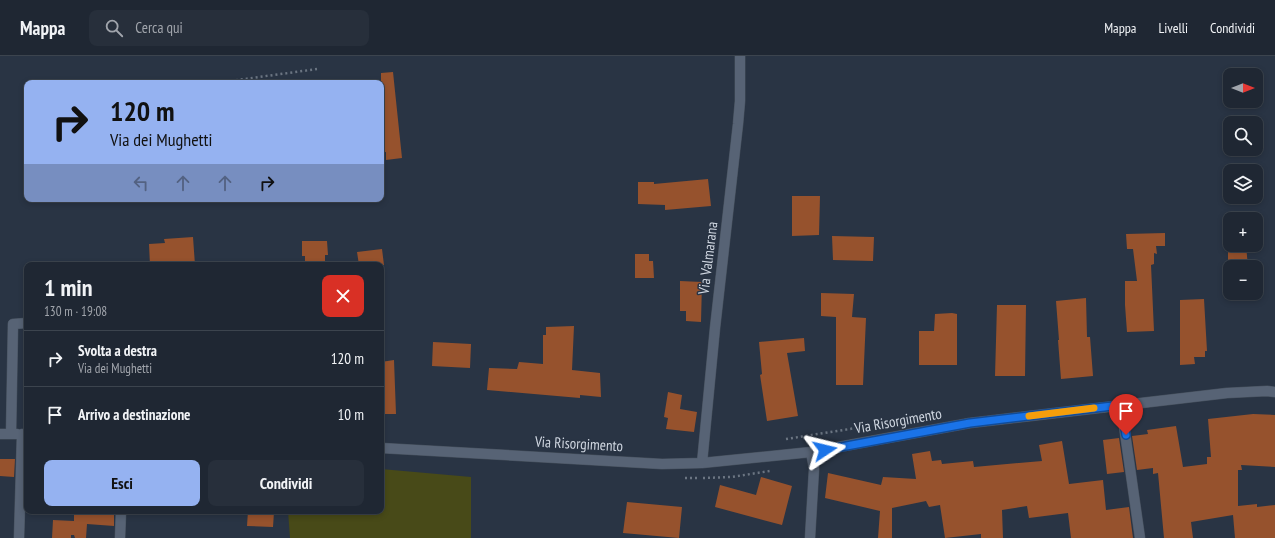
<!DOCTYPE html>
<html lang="it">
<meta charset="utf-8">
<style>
:root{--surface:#1f2733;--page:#272f3b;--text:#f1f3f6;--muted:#a1a5ac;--line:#3c444e;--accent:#95b2f1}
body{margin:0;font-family:"PT Sans Narrow",sans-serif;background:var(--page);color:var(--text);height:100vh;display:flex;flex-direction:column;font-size:15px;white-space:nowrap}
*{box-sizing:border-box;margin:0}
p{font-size:13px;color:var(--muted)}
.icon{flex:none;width:22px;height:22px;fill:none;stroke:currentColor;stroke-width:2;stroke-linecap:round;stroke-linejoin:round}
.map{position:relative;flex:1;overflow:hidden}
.details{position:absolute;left:24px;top:206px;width:360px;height:252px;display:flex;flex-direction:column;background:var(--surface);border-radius:8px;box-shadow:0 2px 6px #0003,0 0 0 1px var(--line)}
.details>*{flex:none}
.hud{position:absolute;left:24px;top:24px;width:360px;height:122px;border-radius:8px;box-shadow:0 2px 6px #0003,0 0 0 1px var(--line);background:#95b2f1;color:#111;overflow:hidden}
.needle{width:26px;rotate:90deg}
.buttons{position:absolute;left:1223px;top:12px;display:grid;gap:8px}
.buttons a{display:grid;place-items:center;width:40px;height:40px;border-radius:8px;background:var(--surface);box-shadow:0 2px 6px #0003,0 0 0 1px var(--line);font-size:20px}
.pin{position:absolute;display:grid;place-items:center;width:34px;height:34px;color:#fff;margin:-41px -17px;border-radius:50% 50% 50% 0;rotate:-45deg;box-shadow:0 0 4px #0007}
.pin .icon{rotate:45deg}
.me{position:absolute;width:44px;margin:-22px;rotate:80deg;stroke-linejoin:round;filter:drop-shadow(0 0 3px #0008)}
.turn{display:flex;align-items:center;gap:14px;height:84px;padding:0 20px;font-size:18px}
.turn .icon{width:52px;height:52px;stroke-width:2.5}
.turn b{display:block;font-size:28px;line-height:34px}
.lanes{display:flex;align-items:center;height:38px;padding:0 20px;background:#0003;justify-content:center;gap:20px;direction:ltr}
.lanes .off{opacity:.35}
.round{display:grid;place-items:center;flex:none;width:42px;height:42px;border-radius:8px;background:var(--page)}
.headline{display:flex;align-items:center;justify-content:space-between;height:68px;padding:0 20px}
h1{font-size:24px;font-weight:700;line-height:30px}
.button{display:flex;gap:8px;margin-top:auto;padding:8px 20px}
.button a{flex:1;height:46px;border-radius:8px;background:var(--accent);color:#111;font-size:16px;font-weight:700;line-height:46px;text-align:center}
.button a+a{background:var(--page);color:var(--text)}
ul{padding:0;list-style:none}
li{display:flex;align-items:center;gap:12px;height:56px;padding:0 20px;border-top:1px solid var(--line)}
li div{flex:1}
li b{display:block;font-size:15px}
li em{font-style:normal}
header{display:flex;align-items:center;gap:24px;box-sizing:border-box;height:56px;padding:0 20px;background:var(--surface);border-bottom:1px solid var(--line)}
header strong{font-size:19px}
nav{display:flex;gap:22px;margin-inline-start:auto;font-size:14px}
.search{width:280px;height:36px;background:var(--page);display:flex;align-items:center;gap:10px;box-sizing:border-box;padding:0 14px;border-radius:8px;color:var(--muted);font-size:15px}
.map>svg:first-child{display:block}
.green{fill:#484a18}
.building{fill:#96522d}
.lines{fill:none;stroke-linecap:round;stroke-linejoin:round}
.minor-casing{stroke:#46505d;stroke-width:11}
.path{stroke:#6b7582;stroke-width:2.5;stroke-dasharray:2 3;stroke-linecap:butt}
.minor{stroke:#576375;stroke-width:10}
.route-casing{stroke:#114b97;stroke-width:10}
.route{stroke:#1a73e8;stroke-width:7}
.slow{stroke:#f59e0b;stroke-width:7}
.labels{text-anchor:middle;stroke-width:3;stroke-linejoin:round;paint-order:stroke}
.street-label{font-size:15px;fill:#cfd6e0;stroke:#293444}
</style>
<header>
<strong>Mappa</strong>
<div class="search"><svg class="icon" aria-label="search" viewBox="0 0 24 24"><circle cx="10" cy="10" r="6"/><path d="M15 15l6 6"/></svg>Cerca qui</div>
<nav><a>Mappa</a><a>Livelli</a><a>Condividi</a></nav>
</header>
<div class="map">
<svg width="1275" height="482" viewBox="0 0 1275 482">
<rect width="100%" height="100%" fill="#293444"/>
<path class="green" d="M 381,413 L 471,421 L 471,482 L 290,482 L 288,455 L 381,455 Z"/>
<path class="building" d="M 393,16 L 402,102 L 386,104 L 386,96 L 381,97 L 381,17 Z
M 708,123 L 711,150 L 665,154 L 665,149 L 638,148 L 638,126 L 654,126 L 654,128 Z
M 792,140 L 820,140 L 819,179 L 792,180 Z
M 1165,177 L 1165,190 L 1156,190 L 1157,198 L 1154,197 L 1154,208 L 1151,209 L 1154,275 L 1127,276 L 1125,249 L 1125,225 L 1137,225 L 1133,193 L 1127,193 L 1126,178 Z
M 832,180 L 874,181 L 873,205 L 833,204 Z
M 193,181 L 195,209 L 150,209 L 149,188 L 165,187 L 164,183 Z
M 302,185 L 327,185 L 328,199 L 325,199 L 325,209 L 305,209 L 305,200 L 302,200 Z
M 1228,189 L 1246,189 L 1248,211 L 1228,211 Z
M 382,193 L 384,209 L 359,209 L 357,196 Z
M 635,198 L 649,198 L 649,205 L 653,205 L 654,222 L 635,222 Z
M 680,225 L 702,226 L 701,266 L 686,265 L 686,255 L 680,255 Z
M 821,237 L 854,238 L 852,261 L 866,262 L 863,329 L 836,329 L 836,261 L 821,260 Z
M 1086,242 L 1087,281 L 1090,281 L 1093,320 L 1061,323 L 1058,284 L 1059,284 L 1056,245 Z
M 1204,243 L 1207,295 L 1205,295 L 1205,301 L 1194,301 L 1195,308 L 1180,309 L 1180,244 Z
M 997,249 L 1026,249 L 1025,320 L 995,320 Z
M 952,257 L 957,258 L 957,309 L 919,309 L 919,275 L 934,275 L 935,258 Z
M 574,270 L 572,314 L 600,317 L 601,341 L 580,339 L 580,342 L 487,334 L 489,312 L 517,313 L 519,306 L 543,308 L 543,279 L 546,279 L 546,271 Z
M 804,282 L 805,295 L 787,297 L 798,360 L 767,365 L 760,319 L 762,318 L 759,286 Z
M 433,286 L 471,288 L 470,312 L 432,310 Z
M 394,304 L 396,358 L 381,358 L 381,306 Z
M 668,336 L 682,339 L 680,353 L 697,356 L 694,376 L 666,373 L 668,362 L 664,361 Z
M 1253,358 L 1275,359 L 1275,411 L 1241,409 L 1242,414 L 1238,414 L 1238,450 L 1257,448 L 1257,451 L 1275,449 L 1275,482 L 1235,482 L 1233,459 L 1191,466 L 1193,482 L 1164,482 L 1158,417 L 1153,418 L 1153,412 L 1137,414 L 1132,380 L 1148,378 L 1147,374 L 1176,370 L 1183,411 L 1207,408 L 1207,401 L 1211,401 L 1208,363 Z
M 1119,382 L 1124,416 L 1107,418 L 1103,384 Z
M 1062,385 L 1069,428 L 1103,424 L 1106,454 L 1129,451 L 1133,482 L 1071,482 L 1068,457 L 1029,462 L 1027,450 L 1002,454 L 1003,482 L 981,482 L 981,478 L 945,482 L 940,449 L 929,451 L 926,445 L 892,452 L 892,482 L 878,482 L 880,455 L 825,442 L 828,417 L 881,429 L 883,421 L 916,423 L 912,398 L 930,395 L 932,405 L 941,404 L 942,408 L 973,405 L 974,411 L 1042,405 L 1039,389 Z
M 0,403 L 15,403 L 14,421 L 0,420 Z
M 761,421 L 792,430 L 782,469 L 715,451 L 720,429 L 756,439 Z
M 627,446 L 682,451 L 679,482 L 623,477 Z
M 74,455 L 114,455 L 114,470 L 87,468 L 86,482 L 75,482 L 74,479 L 71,479 L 71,482 L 52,482 L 53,464 L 74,465 Z
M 248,455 L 274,456 L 273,471 L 247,470 Z"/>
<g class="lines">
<defs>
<path id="minor" d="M 1121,349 L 1140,482
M 0,378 L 17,378
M 11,378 L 13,268 L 27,267
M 381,392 L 662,408 L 702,407 L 811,396 L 970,367 L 1227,337 L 1267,335 L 1275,336
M 702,407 L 715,272 L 738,68 L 740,45 L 740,0
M 19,482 L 22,378
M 120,482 L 121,455
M 810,482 L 814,413 L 811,396"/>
</defs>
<use href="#minor" class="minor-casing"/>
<path class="path" d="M 216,27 L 317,13
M 786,383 L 856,372
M 685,422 L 698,422
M 703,422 L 731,421 L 770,415"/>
<use href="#minor" class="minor"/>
</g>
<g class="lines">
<defs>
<path id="route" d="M 825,394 L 970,367 L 1121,349 L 1126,379"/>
</defs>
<use href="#route" class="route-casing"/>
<use href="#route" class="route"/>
<path class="slow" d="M 1029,360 L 1094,352"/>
</g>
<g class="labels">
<g class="street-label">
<text transform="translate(708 202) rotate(-83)" y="5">Via Valmarana</text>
<text transform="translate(898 365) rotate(-10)" y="5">Via Risorgimento</text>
<text transform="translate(579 388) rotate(3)" y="5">Via Risorgimento</text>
</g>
</g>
</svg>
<div class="buttons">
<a><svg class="needle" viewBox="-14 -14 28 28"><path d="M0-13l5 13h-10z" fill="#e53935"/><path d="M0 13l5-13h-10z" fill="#a1a5ac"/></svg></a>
<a><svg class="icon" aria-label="search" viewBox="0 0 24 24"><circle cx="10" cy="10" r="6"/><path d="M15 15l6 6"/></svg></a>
<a><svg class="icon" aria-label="layers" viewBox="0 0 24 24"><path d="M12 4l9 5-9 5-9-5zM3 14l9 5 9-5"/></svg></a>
<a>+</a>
<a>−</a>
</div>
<div class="pin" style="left:1126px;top:379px;background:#d93025"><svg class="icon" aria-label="arrive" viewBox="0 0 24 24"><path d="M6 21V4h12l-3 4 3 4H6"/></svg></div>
<svg class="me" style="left:825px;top:394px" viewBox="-20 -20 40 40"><path d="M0-17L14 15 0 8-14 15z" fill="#1a73e8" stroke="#fff" stroke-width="4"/></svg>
<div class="hud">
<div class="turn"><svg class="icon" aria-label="right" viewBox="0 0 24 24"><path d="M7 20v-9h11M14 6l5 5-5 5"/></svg><div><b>120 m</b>Via dei Mughetti</div></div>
<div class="lanes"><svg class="icon off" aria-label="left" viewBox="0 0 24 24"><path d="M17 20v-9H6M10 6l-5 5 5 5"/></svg><svg class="icon off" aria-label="ahead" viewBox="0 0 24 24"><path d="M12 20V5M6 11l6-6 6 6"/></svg><svg class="icon off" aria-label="ahead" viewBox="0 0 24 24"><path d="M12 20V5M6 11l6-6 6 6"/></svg><svg class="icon" aria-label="right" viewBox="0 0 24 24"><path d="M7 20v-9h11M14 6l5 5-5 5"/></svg></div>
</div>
<section class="details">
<div class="headline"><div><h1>1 min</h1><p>130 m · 19:08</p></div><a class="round" style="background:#d93025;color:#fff"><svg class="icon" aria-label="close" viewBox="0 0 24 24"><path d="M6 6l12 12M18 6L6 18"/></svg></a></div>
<ul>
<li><svg class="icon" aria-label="right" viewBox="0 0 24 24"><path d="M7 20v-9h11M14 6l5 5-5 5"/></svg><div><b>Svolta a destra</b><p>Via dei Mughetti</p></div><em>120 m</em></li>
<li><svg class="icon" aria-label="arrive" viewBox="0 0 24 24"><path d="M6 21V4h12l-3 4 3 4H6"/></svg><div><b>Arrivo a destinazione</b></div><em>10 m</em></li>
</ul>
<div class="button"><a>Esci</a><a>Condividi</a></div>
</section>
</div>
